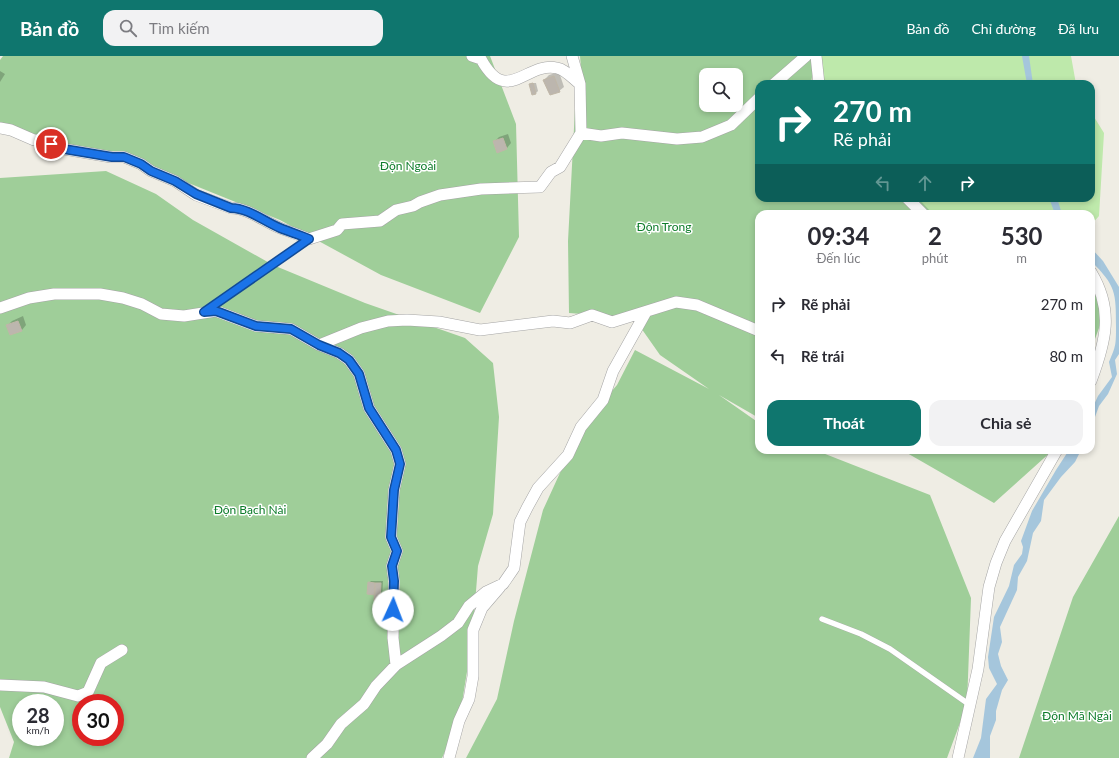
<!DOCTYPE html>
<html lang="vi">
<meta charset="utf-8">
<style>
:root{--surface:#fff;--page:#f2f2f3;--text:#2b2b33;--muted:#7c7c81;--accent:#0f766e}
body{margin:0;font-family:Lato,sans-serif;background:var(--page);color:var(--text);height:100vh;display:flex;flex-direction:column;font-size:15px;white-space:nowrap}
*{box-sizing:border-box;margin:0}
p{font-size:13px;color:var(--muted)}
.icon{flex:none;width:22px;height:22px;fill:none;stroke:currentColor;stroke-width:2;stroke-linecap:round;stroke-linejoin:round}
.map{position:relative;flex:1;overflow:hidden}
.panel{position:absolute;left:755px;top:154px;width:340px;height:244px;display:flex;flex-direction:column;background:var(--surface);border-radius:12px;box-shadow:0 2px 6px #0003}
.panel>*{flex:none}
.top-card{position:absolute;left:755px;top:24px;width:340px;height:122px;border-radius:12px;box-shadow:0 2px 6px #0003;background:#0f766e;color:#fff;overflow:hidden}
.controls{position:absolute;left:699px;top:12px;display:grid;gap:8px}
.controls a{display:grid;place-items:center;width:44px;height:44px;border-radius:8px;background:var(--surface);box-shadow:0 2px 6px #0003;font-size:20px}
.speed{position:absolute;left:12px;top:638px;display:flex;gap:8px;font-size:20px;font-weight:700;text-align:center}
.speed>*{display:grid;place-content:center;width:52px;height:52px;border-radius:50%;background:var(--surface);box-shadow:0 2px 6px #0003;line-height:1}
.speed small{font-size:10px;font-weight:400}
.speed .limit{border:6px solid #d22;background:#fff;color:#111}
.pin{position:absolute;display:grid;place-items:center;width:34px;height:34px;color:#fff;margin:-17px;border:2px solid #fff;border-radius:50%;box-shadow:0 1px 4px #0007}
.me{position:absolute;width:44px;margin:-22px;rotate:2deg;stroke-linejoin:round;filter:drop-shadow(0 0 3px #0008)}
.turn{display:flex;align-items:center;gap:14px;height:84px;padding:0 12px;font-size:18px}
.turn .icon{width:52px;height:52px;stroke-width:2.5}
.turn b{display:block;font-size:28px;line-height:34px}
.lanes{display:flex;align-items:center;height:38px;padding:0 12px;background:#0003;justify-content:center;gap:20px;direction:ltr}
.lanes .off{opacity:.35}
.eta{display:flex;justify-content:space-evenly;align-items:center;height:68px;text-align:center}
.eta b{font-size:24px;font-weight:700;line-height:28px}
.action{display:flex;gap:8px;margin-top:auto;padding:8px 12px}
.action a{flex:1;height:46px;border-radius:12px;background:var(--accent);color:#fff;font-size:16px;font-weight:700;line-height:46px;text-align:center}
.action a+a{background:var(--page);color:var(--text)}
ul{padding:0;list-style:none}
li{display:flex;align-items:center;gap:12px;height:52px;padding:0 12px}
li div{flex:1}
li b{display:block;font-size:15px}
li em{font-style:normal}
header{display:flex;align-items:center;gap:24px;box-sizing:border-box;height:56px;padding:0 20px;background:var(--accent);color:#fff}
header strong{font-size:19px}
nav{display:flex;gap:22px;margin-inline-start:auto;font-size:14px}
.search{width:280px;height:36px;background:var(--page);display:flex;align-items:center;gap:10px;box-sizing:border-box;padding:0 14px;border-radius:12px;color:var(--muted);font-size:15px}
.map>svg:first-child{display:block}
.grass{fill:#bee9ab}
.forest{fill:#9fce99;fill-rule:evenodd}
.water{fill:#a5c6dc}
.shadow{fill:#0003}
.building{fill:#bcb6ae;stroke:#c0b7a7}
.lines{fill:none;stroke-linecap:round;stroke-linejoin:round}
.lane-casing{stroke:#a5a5a5;stroke-width:6}
.street-casing{stroke:#a5a5a5;stroke-width:12}
.lane{stroke:#fff;stroke-width:5.5}
.street{stroke:#fff;stroke-width:11}
.route-casing{stroke:#114b97;stroke-width:10}
.route{stroke:#1a73e8;stroke-width:7}
.labels{text-anchor:middle;stroke-width:3;stroke-linejoin:round;paint-order:stroke}
.park-label{font-size:12px;fill:#0d7c2a;stroke:#fff}
</style>
<header>
<strong>Bản đồ</strong>
<div class="search"><svg class="icon" aria-label="search" viewBox="0 0 24 24"><circle cx="10" cy="10" r="6"/><path d="M15 15l6 6"/></svg>Tìm kiếm</div>
<nav><a>Bản đồ</a><a>Chỉ đường</a><a>Đã lưu</a></nav>
</header>
<div class="map">
<svg width="1119" height="702" viewBox="0 0 1119 702">
<rect width="100%" height="100%" fill="#efede4"/>
<path class="grass" d="M 812,0 L 1071,0 L 1076,28 L 819,28 Z
M 1091,56 L 1104,77 L 1099,160 L 1091,169 L 1091,158 L 933,158 L 914,142 L 1091,142 Z"/>
<path class="forest" d="M 3,0 L 490,0 L 516,68 L 519,181 L 480,257 L 381,219 L 280,164 L 124,101 L 55,88 L 0,70 L 0,4 Z
M 580,0 L 815,0 L 811,28 L 759,28 L 759,142 L 918,142 L 933,158 L 759,158 L 759,362 L 719,339 L 759,367 L 759,394 L 815,394 L 930,439 L 971,542 L 967,648 L 947,702 L 466,702 L 497,643 L 514,565 L 543,454 L 581,371 L 617,329 L 635,294 L 709,333 L 660,299 L 634,262 L 569,257 L 568,185 L 576,34 L 583,34 ZM 706,19 L 736,19 L 736,49 L 706,49 Z
M 106,115 L 156,138 L 193,164 L 273,209 L 365,247 L 465,282 L 493,307 L 499,361 L 493,458 L 478,510 L 472,585 L 459,665 L 442,702 L 9,702 L 14,686 L 0,651 L 0,122 ZM 21,647 L 55,647 L 55,681 L 21,681 ZM 81,647 L 115,647 L 115,681 L 81,681 Z
M 1091,225 L 1103,261 L 1091,294 Z
M 894,394 L 1053,394 L 994,447 L 907,397 Z
M 1119,460 L 1119,702 L 1019,702 L 1073,541 Z"/>
<path class="water" d="M 1022,0 L 1029,0 L 1033,28 L 1027,28 Z
M 1049,142 L 1057,142 L 1062,158 L 1055,158 Z
M 1091,192 L 1103,205 L 1119,231 L 1119,298 L 1115,304 L 1117,318 L 1108,338 L 1099,350 L 1091,372 L 1091,355 L 1098,340 L 1112,321 L 1109,306 C 1116,290 1116,288 1116,271 C 1116,236 1116,230 1091,205 Z
M 1069,394 L 1081,394 L 1075,406 L 1061,421 L 1044,444 L 1041,465 L 1033,477 L 1027,505 L 1018,521 L 1017,534 L 1000,571 L 1002,586 L 998,598 L 1001,610 L 1008,624 L 1002,634 L 996,655 L 996,664 L 990,680 L 990,702 L 973,702 L 981,682 L 986,643 L 997,628 L 989,612 L 988,601 L 994,561 L 1009,530 L 1014,509 L 1022,498 L 1023,491 L 1021,485 L 1032,455 L 1056,414 Z"/>
<path class="shadow" d="M 0,15 L 5,18 L 0,26 Z
M 559,16 L 564,31 L 559,35 L 548,35 L 544,24 L 549,19 Z
M 531,27 L 536,27 L 538,35 L 536,37 L 532,38 Z
M 508,78 L 511,87 L 507,92 L 494,86 L 499,81 Z
M 23,260 L 26,269 L 22,274 L 10,278 L 7,270 L 12,265 Z
M 371,525 L 383,525 L 382,543 L 379,545 L 369,527 Z"/>
<path class="building" d="M 554,20 L 560,36 L 550,39 L 543,24 Z
M 533,27 L 536,38 L 532,39 L 529,28 Z
M 503,82 L 507,93 L 497,97 L 493,85 Z
M 18,265 L 22,275 L 10,279 L 6,269 Z
M 368,526 L 375,527 L 375,539 L 367,538 Z
M 375,527 L 381,527 L 380,546 L 374,545 Z"/>
<g class="lines">
<defs>
<path id="lane" d="M 207,253 L 309,183
M 822,563 L 861,578 L 890,593 L 970,649"/>
<path id="street" d="M 472,0 L 481,3 C 507,51 526,5 557,12 C 565,13 573,23 580,28
M 572,0 L 580,28 L 581,77
M 816,0 L 819,28
M 774,28 L 806,0
M 0,72 L 11,74 L 34,84 L 44,84 L 58,92 L 111,101 L 124,101 L 141,108 L 151,115 L 175,125 L 196,139 L 231,152 C 248,152 265,166 280,172 C 290,176 300,179 309,183 L 337,174 L 342,168 L 380,165 L 396,154 L 413,150 L 420,146 L 440,139 L 481,133 L 540,131 L 551,116 L 560,111 L 581,77 L 601,80 L 622,77 L 677,83 L 702,81 L 731,69 L 759,42
M 907,142 L 923,158
M 1091,216 C 1114,254 1106,285 1091,325
M 0,252 L 29,242 L 54,238 L 100,238 L 123,242 L 142,248 L 161,258 L 184,260 L 216,255 L 256,270 L 291,273 L 319,289 L 361,272 L 388,265 L 407,264 L 439,266 L 480,274 L 553,265 L 570,267 L 592,259 L 612,266 L 676,246 L 697,249 L 759,275
M 319,289 L 339,297 L 349,304 L 359,318 L 369,352 L 396,394 L 400,408 L 394,434 L 391,481 L 397,495 L 392,510 L 394,525 L 393,582 L 396,609
M 0,629 L 44,631 L 78,640 L 88,636 L 101,607 L 122,594
M 312,702 L 327,688 L 341,668 L 364,648 L 376,630 L 396,609 L 441,580 L 458,567 L 469,550 L 486,536 L 503,528 L 514,512 L 520,466 L 527,452 L 538,432 L 568,399 L 581,371 L 603,344 L 613,315 L 646,256
M 449,702 L 459,665 L 469,643 L 473,620 L 473,574 L 482,552 L 500,531
M 958,702 L 978,613 L 989,531 L 996,507 L 1005,485 L 1057,394"/>
</defs>
<use href="#lane" class="lane-casing"/>
<use href="#street" class="street-casing"/>
<use href="#lane" class="lane"/>
<use href="#street" class="street"/>
</g>
<g class="lines">
<defs>
<path id="route" d="M 51,88 L 58,92 L 112,101 L 124,101 L 141,108 L 151,115 L 175,125 L 196,138 L 231,152 C 248,152 265,166 280,172 C 290,176 300,179 309,183 L 204,256 L 216,255 L 256,270 L 291,273 L 319,289 L 339,297 L 349,304 L 359,318 L 369,352 L 396,394 L 400,408 L 394,434 L 391,481 L 397,495 L 392,510 L 394,525 L 393,554"/>
</defs>
<use href="#route" class="route-casing"/>
<use href="#route" class="route"/>
</g>
<g class="labels">
<g class="park-label">
<text x="408" y="114">Độn Ngoài</text>
<text x="664" y="175">Độn Trong</text>
<text x="250" y="458">Độn Bạch Nài</text>
<text x="1077" y="664">Độn Mã Ngài</text>
</g>
</g>
</svg>
<div class="controls">
<a><svg class="icon" aria-label="search" viewBox="0 0 24 24"><circle cx="10" cy="10" r="6"/><path d="M15 15l6 6"/></svg></a>
</div>
<div class="speed"><div>28<small>km/h</small></div><div class="limit">30</div></div>
<div class="pin" style="left:51px;top:88px;background:#d93025"><svg class="icon" aria-label="arrive" viewBox="0 0 24 24"><path d="M6 21V4h12l-3 4 3 4H6"/></svg></div>
<svg class="me" style="left:393px;top:554px" viewBox="-20 -20 40 40"><circle r="19" fill="#fff"/><path d="M0-13L10 11 0 6-10 11z" fill="#1a73e8"/></svg>
<div class="top-card">
<div class="turn"><svg class="icon" aria-label="right" viewBox="0 0 24 24"><path d="M7 20v-9h11M14 6l5 5-5 5"/></svg><div><b>270 m</b>Rẽ phải</div></div>
<div class="lanes"><svg class="icon off" aria-label="left" viewBox="0 0 24 24"><path d="M17 20v-9H6M10 6l-5 5 5 5"/></svg><svg class="icon off" aria-label="ahead" viewBox="0 0 24 24"><path d="M12 20V5M6 11l6-6 6 6"/></svg><svg class="icon" aria-label="right" viewBox="0 0 24 24"><path d="M7 20v-9h11M14 6l5 5-5 5"/></svg></div>
</div>
<section class="panel">
<div class="eta">
<div><b>09:34</b><p>Đến lúc</p></div>
<div><b>2</b><p>phút</p></div>
<div><b>530</b><p>m</p></div>
</div>
<ul>
<li><svg class="icon" aria-label="right" viewBox="0 0 24 24"><path d="M7 20v-9h11M14 6l5 5-5 5"/></svg><div><b>Rẽ phải</b></div><em>270 m</em></li>
<li><svg class="icon" aria-label="left" viewBox="0 0 24 24"><path d="M17 20v-9H6M10 6l-5 5 5 5"/></svg><div><b>Rẽ trái</b></div><em>80 m</em></li>
</ul>
<div class="action"><a>Thoát</a><a>Chia sẻ</a></div>
</section>
</div>
